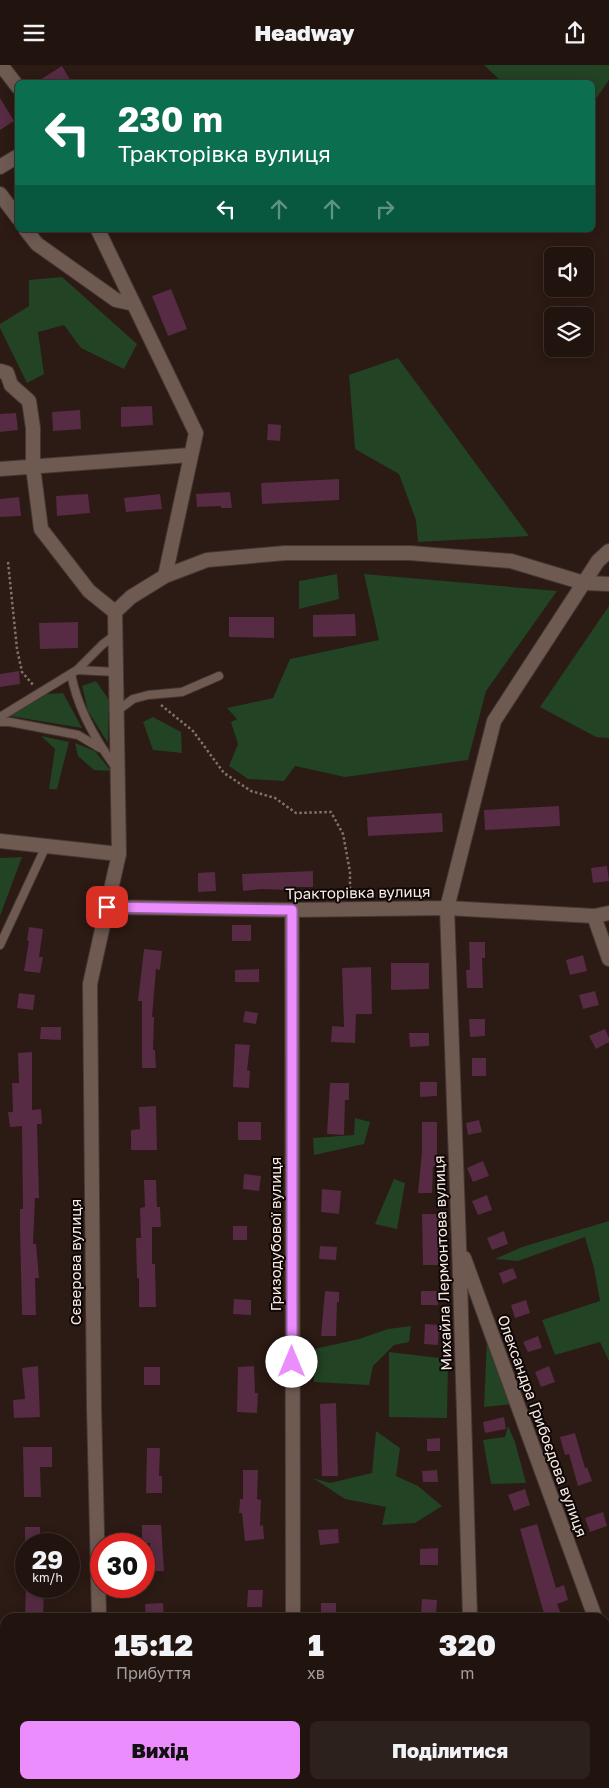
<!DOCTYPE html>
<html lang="uk">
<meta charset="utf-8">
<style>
:root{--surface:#21140f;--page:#2d211d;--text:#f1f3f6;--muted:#a29e9e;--line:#3e332f;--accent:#eb8dfc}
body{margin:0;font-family:"Golos Text",sans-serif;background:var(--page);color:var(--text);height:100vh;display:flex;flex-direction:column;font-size:19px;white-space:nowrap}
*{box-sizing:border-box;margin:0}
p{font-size:16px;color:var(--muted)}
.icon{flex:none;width:28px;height:28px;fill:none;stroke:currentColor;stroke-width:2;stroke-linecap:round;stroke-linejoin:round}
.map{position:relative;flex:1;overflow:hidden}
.drawer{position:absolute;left:0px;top:1548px;width:610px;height:176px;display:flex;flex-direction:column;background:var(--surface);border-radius:15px 15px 0 0;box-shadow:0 2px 12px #0003,0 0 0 1px var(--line)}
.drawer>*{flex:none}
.guide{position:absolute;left:15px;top:15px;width:580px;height:152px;border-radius:8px;box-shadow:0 2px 12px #0003,0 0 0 1px var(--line);background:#0b6e4f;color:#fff;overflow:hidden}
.controls{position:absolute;left:544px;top:182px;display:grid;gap:10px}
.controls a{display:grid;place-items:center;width:50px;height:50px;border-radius:8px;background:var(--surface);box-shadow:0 2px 12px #0003,0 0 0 1px var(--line);font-size:25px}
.speed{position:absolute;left:15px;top:1468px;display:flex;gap:10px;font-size:25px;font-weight:700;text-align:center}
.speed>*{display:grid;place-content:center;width:65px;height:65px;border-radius:50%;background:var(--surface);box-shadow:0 2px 12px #0003,0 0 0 1px var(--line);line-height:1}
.speed small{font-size:12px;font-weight:400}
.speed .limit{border:8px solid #d22;background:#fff;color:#111}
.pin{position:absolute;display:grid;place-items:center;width:42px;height:42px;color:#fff;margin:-21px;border-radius:10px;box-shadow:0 2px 8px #0006}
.me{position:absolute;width:55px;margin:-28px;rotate:0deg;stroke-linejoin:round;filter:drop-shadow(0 0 4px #0008)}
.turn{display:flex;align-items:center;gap:18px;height:105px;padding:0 20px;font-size:22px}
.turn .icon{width:65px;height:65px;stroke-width:2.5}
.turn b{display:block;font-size:35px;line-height:42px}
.lanes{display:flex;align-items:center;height:48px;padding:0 20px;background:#0003;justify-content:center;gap:25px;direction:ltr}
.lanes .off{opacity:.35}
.eta{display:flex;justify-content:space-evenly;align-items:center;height:85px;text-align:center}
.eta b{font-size:30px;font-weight:800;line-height:35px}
.cta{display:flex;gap:10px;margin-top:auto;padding:10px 20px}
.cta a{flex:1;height:58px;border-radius:8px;background:var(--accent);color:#111;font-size:20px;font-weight:800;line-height:58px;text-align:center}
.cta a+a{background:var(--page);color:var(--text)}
header{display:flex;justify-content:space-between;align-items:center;height:65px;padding:0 20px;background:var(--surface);font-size:22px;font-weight:800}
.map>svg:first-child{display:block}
.green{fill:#224324}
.building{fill:#562b43}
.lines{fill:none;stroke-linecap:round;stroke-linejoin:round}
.service-casing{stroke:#453834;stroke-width:10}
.minor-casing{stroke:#453834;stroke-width:16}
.secondary-casing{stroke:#453834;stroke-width:16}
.path{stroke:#82726c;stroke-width:2.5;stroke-dasharray:2.5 2.5;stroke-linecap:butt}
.service{stroke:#6f5a52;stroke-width:8}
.minor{stroke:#6f5a52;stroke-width:14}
.secondary{stroke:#6f5a52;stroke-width:14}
.route-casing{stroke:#995ca4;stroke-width:12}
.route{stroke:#eb8dfc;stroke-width:9}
.labels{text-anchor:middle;stroke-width:4;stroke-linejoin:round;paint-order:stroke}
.street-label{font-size:15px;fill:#f8ebe6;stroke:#0f0705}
</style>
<header><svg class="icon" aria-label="menu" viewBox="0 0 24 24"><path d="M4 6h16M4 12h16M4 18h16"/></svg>Headway<svg class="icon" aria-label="share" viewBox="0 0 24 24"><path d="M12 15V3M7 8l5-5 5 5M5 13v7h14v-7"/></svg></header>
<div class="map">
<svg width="609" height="1723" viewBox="0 0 609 1723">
<rect width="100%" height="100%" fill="#2c1a14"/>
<path class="green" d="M 484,0 L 609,0 L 609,15 L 593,38 L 592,18 L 502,17 Z
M 62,212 L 137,279 L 124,304 L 81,283 L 64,260 L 38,267 L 44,309 L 27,318 L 0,263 L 0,259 L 29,241 L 29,215 Z
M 398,293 L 529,471 L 418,477 L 416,455 L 399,409 L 355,384 L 349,310 Z
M 337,509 L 339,534 L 299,544 L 299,516 Z
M 364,509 L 557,526 L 486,626 L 468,695 L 345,712 L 295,701 L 284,716 L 248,714 L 229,701 L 238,679 L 231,657 L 237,654 L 227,643 L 273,633 L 290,594 L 379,575 Z
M 609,541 L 609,673 L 596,672 L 540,642 Z
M 96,616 L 109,635 L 108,678 L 88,646 L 82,621 Z
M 63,628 L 82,663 L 10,651 L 47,629 Z
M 153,652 L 181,667 L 182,688 L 153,685 L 143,657 Z
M 41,671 L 69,677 L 57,724 L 49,724 L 55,684 Z
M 75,678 L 95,686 L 111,706 L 94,705 L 78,691 Z
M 22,792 L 0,851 L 0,793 Z
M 355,1053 L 370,1057 L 364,1079 L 314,1090 L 313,1073 L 354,1070 Z
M 394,1114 L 405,1118 L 397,1164 L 375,1159 Z
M 609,1156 L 609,1296 L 600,1277 L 555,1290 L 542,1255 L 600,1236 L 594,1203 L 585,1172 L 518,1196 L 495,1194 L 522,1182 Z
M 411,1261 L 409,1277 L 394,1280 L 373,1301 L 369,1320 L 314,1317 L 314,1284 L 359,1274 L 388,1264 Z
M 487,1273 L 512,1339 L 484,1342 Z
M 389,1287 L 448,1294 L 447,1353 L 389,1352 Z
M 508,1361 L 515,1377 L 526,1418 L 491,1419 L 483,1375 L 505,1372 Z
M 376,1366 L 400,1383 L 396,1411 L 418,1421 L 442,1441 L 415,1458 L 382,1460 L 386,1442 L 345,1434 L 313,1413 L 330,1418 L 372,1408 Z"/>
<path class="building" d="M 62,1 L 72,18 L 35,18 Z
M 0,33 L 14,56 L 0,65 Z
M 171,224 L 187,264 L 168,271 L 152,231 Z
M 152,341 L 153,360 L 121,362 L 121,342 Z
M 80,345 L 81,364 L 53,366 L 52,347 Z
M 16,348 L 18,365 L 0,367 L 0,349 Z
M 268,359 L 281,360 L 280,376 L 267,375 Z
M 339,414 L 339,435 L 262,439 L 261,418 Z
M 230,427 L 232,443 L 221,443 L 221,441 L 197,442 L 196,429 Z
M 88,429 L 90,448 L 57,451 L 56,431 Z
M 160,429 L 162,444 L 126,447 L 124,433 Z
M 19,432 L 21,451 L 0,452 L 0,434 Z
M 355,549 L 356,571 L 313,572 L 313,550 Z
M 229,552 L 274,552 L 274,573 L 229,572 Z
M 78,557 L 78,583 L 40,584 L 39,558 Z
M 19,606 L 20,619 L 0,622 L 0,609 Z
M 559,741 L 560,761 L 485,765 L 484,745 Z
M 442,748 L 443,767 L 368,771 L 367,752 Z
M 607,801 L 609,816 L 593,818 L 591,803 Z
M 313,806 L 313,822 L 292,822 L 292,825 L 261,824 L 243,826 L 242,809 Z
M 215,807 L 216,826 L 198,827 L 198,808 Z
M 232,860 L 251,860 L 251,876 L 232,876 Z
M 29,862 L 43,864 L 39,892 L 43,892 L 40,908 L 24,906 L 29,876 L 27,876 Z
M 469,877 L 485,877 L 485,893 L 482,893 L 483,923 L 467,923 L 466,905 L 470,905 Z
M 144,884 L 162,886 L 160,905 L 156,904 L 152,952 L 154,952 L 153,985 L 155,985 L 156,1003 L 142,1003 L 142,936 L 138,936 Z
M 583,890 L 587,906 L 570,910 L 566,895 Z
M 391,898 L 429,898 L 429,924 L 391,925 Z
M 371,902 L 372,949 L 356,949 L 355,978 L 331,977 L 332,961 L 344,962 L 342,903 Z
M 259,904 L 259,917 L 235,917 L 235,905 Z
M 595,926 L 599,940 L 583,944 L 579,930 Z
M 19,928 L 35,930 L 33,945 L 17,943 Z
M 245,946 L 258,948 L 256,959 L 243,957 Z
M 469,954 L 485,954 L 485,971 L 470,972 Z
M 41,962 L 61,962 L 61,975 L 40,974 Z
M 605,964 L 609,973 L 609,977 L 596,984 L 589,971 Z
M 409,968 L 429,968 L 429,981 L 410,982 Z
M 235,979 L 250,980 L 247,1005 L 250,1006 L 249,1023 L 233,1022 Z
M 32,987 L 32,1045 L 41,1044 L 42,1059 L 37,1059 L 39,1133 L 35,1133 L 33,1179 L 36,1179 L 39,1213 L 35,1213 L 36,1250 L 22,1250 L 20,1164 L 20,1144 L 23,1144 L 22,1061 L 10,1062 L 8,1047 L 13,1047 L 12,1018 L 19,1018 L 18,988 Z
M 472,993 L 486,993 L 486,1011 L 472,1011 Z
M 420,1017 L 437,1017 L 437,1031 L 420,1032 Z
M 330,1018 L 349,1018 L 349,1035 L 345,1035 L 344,1070 L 327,1069 Z
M 156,1041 L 157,1085 L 131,1085 L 131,1065 L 140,1064 L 139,1042 Z
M 479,1055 L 482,1067 L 468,1070 L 466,1058 Z
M 238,1057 L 261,1057 L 261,1075 L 238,1075 Z
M 422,1057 L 437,1057 L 437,1102 L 433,1102 L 432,1128 L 418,1128 L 422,1087 Z
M 483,1096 L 489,1111 L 473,1117 L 467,1103 Z
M 244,1109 L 261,1111 L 259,1126 L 243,1124 Z
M 144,1115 L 156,1115 L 157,1142 L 160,1142 L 161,1162 L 152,1162 L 152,1199 L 155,1199 L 156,1242 L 139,1242 L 139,1213 L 137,1213 L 136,1173 L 141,1173 L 140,1143 L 145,1142 Z
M 322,1124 L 341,1126 L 339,1149 L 321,1147 Z
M 487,1130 L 492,1145 L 478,1150 L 472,1136 Z
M 422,1149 L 440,1149 L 438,1200 L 423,1200 Z
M 233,1161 L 247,1161 L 247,1175 L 233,1175 Z
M 504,1166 L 508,1179 L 492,1185 L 487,1173 Z
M 320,1181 L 337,1182 L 336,1195 L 319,1194 Z
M 513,1203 L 517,1213 L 503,1219 L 499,1208 Z
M 325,1226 L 339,1227 L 339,1237 L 337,1237 L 336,1271 L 321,1271 Z
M 421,1226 L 439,1226 L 438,1240 L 421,1240 Z
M 234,1234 L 251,1235 L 251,1250 L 233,1249 Z
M 526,1235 L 530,1248 L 515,1253 L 511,1240 Z
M 425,1259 L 439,1260 L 438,1280 L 424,1279 Z
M 538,1271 L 542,1283 L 528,1287 L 523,1277 Z
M 38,1301 L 40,1352 L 14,1353 L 13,1335 L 25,1334 L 22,1303 Z
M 254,1301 L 255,1328 L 258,1328 L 257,1348 L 237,1347 L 238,1302 Z
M 549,1301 L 555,1317 L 541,1322 L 535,1307 Z
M 144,1302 L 160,1302 L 160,1320 L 144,1320 Z
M 336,1338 L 338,1411 L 322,1411 L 320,1339 Z
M 504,1352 L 506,1364 L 485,1368 L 483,1357 Z
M 575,1368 L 585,1403 L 587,1402 L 592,1416 L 578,1421 L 569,1389 L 565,1390 L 560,1372 Z
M 440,1373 L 440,1386 L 427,1386 L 427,1374 Z
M 23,1382 L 52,1382 L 52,1402 L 40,1402 L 41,1432 L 24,1432 Z
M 147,1383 L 160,1383 L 159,1411 L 162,1411 L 162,1428 L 146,1428 Z
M 243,1405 L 258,1405 L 257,1434 L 261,1435 L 260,1461 L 263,1460 L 264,1474 L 245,1476 L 242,1448 L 239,1448 L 240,1434 L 243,1434 Z
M 437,1405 L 438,1417 L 423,1417 L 422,1406 Z
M 525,1424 L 530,1440 L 514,1446 L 508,1430 Z
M 603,1447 L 607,1461 L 590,1467 L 585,1453 Z
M 537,1459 L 556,1523 L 564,1520 L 568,1535 L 557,1539 L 562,1552 L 545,1552 L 520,1464 Z
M 142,1460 L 161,1460 L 164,1506 L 150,1506 L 150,1478 L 142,1478 Z
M 25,1462 L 40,1462 L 40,1479 L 25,1479 Z
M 338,1464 L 339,1478 L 320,1480 L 318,1465 Z
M 438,1483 L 438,1500 L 420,1500 L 420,1484 Z
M 26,1521 L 44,1521 L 43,1552 L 25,1552 Z
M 248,1525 L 263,1525 L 262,1542 L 247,1542 Z
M 422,1534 L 437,1535 L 436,1549 L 421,1548 Z
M 163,1538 L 164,1552 L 146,1552 L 145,1539 Z
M 321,1538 L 336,1538 L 336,1552 L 321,1552 Z"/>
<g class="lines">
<defs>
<path id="service" d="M 77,605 L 102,580 L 116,569
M 71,609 C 78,645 95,675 117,704
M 117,646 L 133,634 L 148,630 L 182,627 L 219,611
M 0,652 L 77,605 L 116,607
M 0,657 L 10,657 L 78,670 L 100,683
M 0,880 L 46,781"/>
<path id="minor" d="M 1,0 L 18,22
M 0,102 L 18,91
M 0,129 L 18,153
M 26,165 L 37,179 L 116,235 L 134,239
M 98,165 L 196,368 L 165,511
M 0,306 L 7,308 L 11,320 L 29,336 L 33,363 L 33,402 L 41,464 L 89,526 L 115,547
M 0,404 L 190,390
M 0,776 L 119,789
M 107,842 L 119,789 L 115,547 L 131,532 L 165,511 L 207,495 L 285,488 L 410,488 L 511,496 L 584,518 L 609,519
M 292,845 L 293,1552
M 594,851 L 609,894
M 464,1193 L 595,1552
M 470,1552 L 459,1180 L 447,843 L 594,851 L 609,848
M 605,1566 L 609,1563
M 605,1580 L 609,1591
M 293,1719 L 293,1723
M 436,1719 L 437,1723
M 372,1723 L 379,1719"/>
<path id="secondary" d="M 99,1552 L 94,1342 L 90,919 L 107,842 L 292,845 L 447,843 L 494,656 L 598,496 L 609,486
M 103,1719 L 103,1723"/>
</defs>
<use href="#service" class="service-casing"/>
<use href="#minor" class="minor-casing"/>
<use href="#secondary" class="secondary-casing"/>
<path class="path" d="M 8,497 L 17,584 L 22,607 L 34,621
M 161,640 L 193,666 L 224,708 L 251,726 L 275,733 L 296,748 L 331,747 L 343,769 L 350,807 L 350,833"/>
<use href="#service" class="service"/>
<use href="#minor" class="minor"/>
<use href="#secondary" class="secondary"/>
</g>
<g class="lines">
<defs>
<path id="route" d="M 107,842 L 292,845 L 292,1297"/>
</defs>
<use href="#route" class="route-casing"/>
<use href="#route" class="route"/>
</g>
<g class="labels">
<g class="street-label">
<text transform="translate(358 828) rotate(-1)" y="5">Тракторівка вулиця</text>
<text transform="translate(276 1169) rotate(-90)" y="5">Гризодубової вулиця</text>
<text transform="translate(76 1197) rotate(-90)" y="5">Сєверова вулиця</text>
<text transform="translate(443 1198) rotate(-92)" y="5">Михайла Лермонтова вулиця</text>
<text transform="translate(542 1361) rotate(70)" y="5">Олександра Грибоєдова вулиця</text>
</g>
</g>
</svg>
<div class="controls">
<a><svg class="icon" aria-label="sound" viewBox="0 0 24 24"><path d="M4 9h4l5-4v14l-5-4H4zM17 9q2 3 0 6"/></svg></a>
<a><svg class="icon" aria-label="layers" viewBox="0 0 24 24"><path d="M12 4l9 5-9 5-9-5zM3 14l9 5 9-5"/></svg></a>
</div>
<div class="speed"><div>29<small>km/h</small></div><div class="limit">30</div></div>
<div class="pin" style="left:107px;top:842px;background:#d93025"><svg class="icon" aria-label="arrive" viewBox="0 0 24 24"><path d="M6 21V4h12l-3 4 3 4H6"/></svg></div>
<svg class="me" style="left:292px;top:1297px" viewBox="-20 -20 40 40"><circle r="19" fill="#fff"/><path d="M0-13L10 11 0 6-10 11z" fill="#eb8dfc"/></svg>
<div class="guide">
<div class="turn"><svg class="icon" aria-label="left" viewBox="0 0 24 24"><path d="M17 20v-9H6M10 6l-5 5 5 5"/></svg><div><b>230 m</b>Тракторівка вулиця</div></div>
<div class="lanes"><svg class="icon" aria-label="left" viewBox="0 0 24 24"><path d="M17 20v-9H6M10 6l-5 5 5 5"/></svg><svg class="icon off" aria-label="ahead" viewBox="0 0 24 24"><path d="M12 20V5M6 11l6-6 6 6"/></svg><svg class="icon off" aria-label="ahead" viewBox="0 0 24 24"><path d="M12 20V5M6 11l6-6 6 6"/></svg><svg class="icon off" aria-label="right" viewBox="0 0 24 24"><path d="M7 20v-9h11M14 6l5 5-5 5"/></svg></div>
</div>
<section class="drawer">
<div class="eta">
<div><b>15:12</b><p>Прибуття</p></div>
<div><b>1</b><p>хв</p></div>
<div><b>320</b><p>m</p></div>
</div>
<div class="cta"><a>Вихід</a><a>Поділитися</a></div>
</section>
</div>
